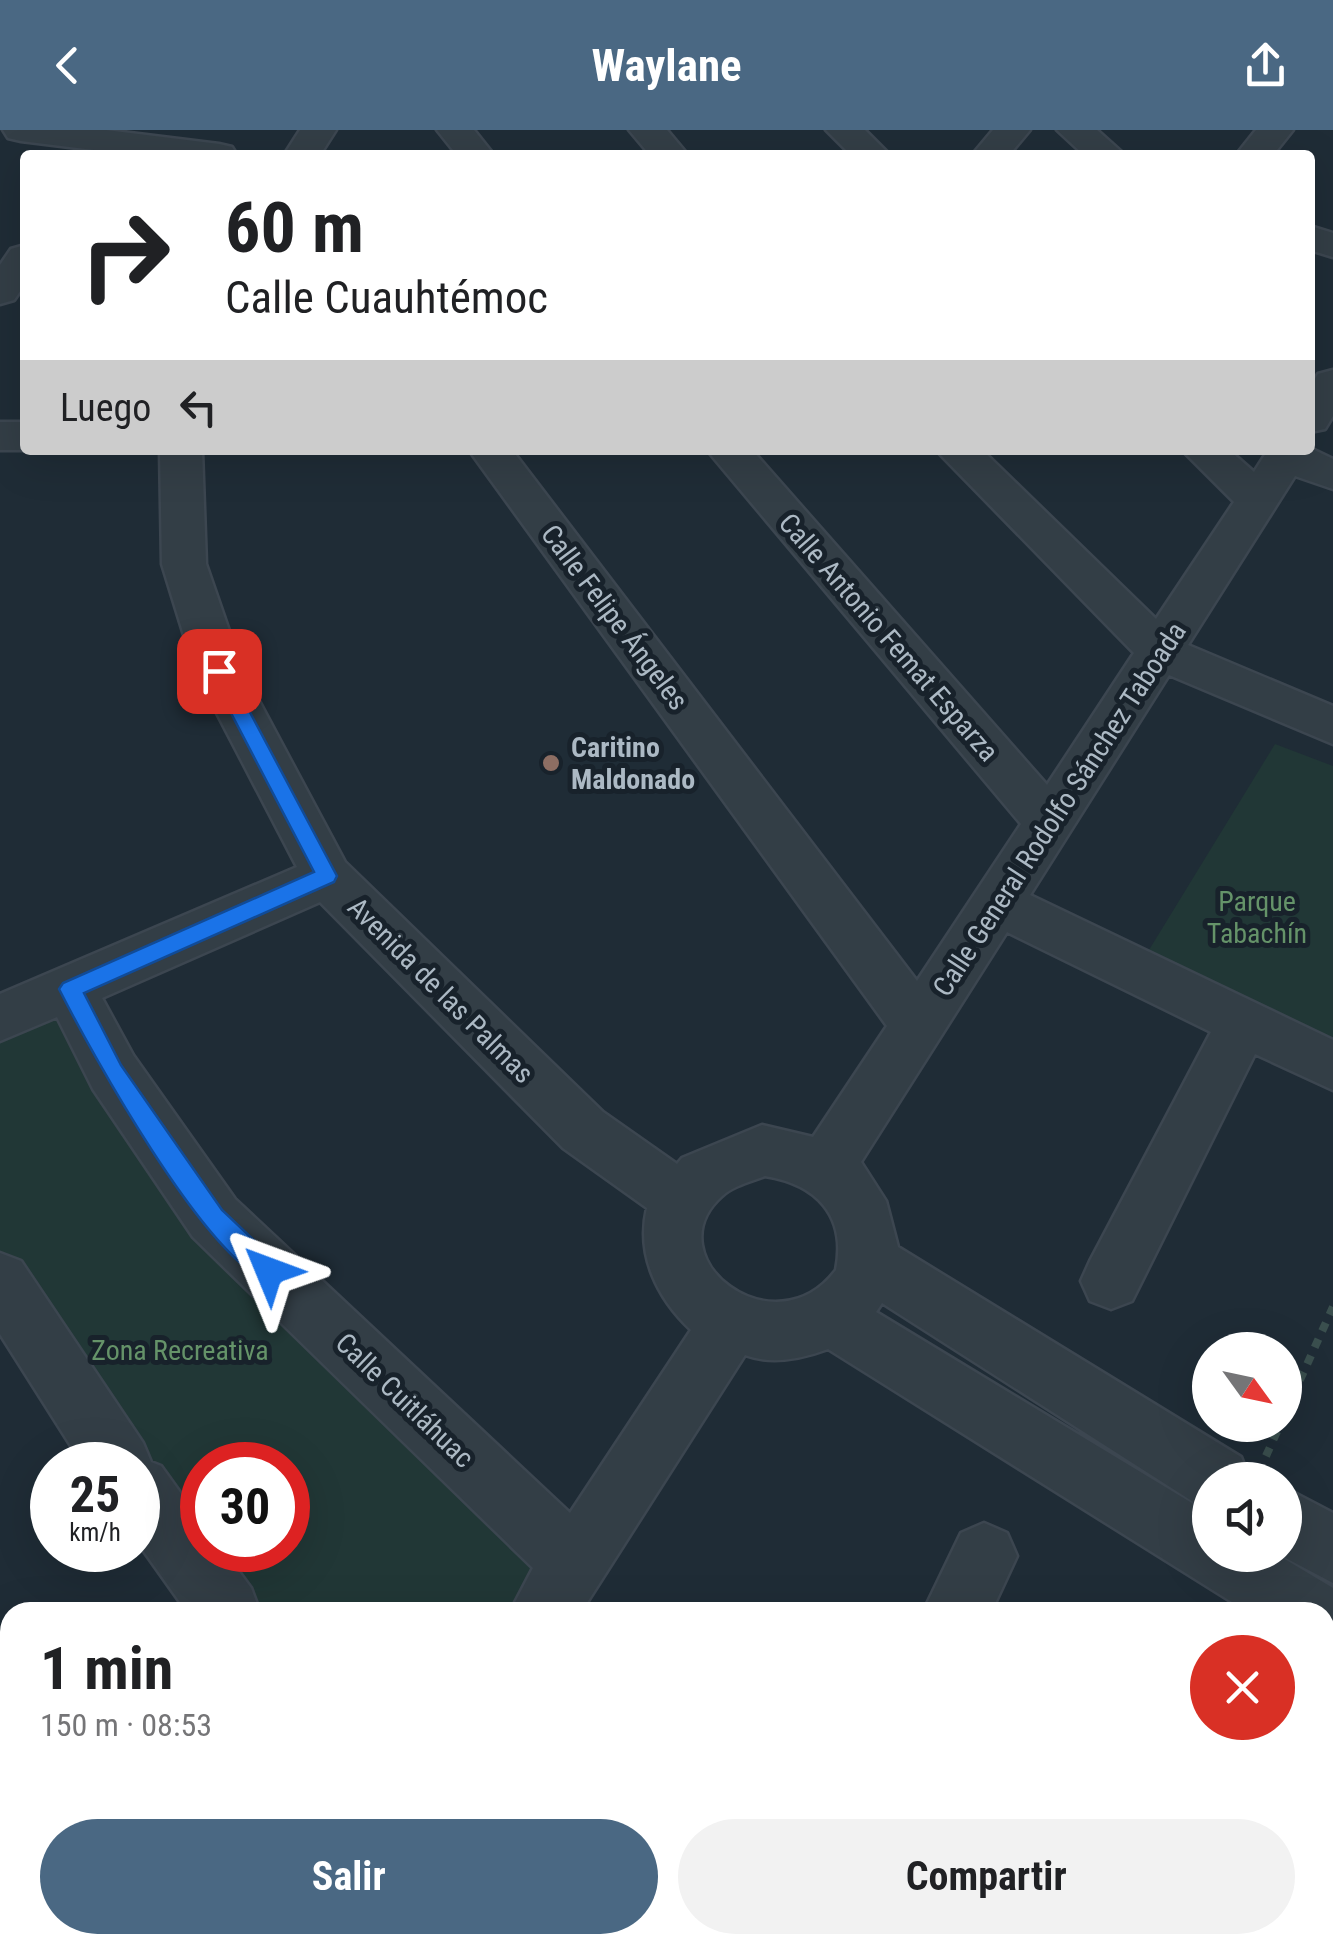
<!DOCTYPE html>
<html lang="es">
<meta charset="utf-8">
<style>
:root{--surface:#fff;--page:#f2f2f2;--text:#202124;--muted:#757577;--accent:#4a6883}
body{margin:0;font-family:"Roboto Condensed",sans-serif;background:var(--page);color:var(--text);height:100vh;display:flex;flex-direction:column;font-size:38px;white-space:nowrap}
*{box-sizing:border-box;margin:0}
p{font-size:32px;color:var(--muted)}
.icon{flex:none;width:55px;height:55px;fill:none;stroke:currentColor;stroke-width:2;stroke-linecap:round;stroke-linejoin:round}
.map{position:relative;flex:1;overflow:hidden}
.details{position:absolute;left:0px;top:1472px;width:1335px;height:352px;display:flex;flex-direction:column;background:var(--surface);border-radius:30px 30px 0 0;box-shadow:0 10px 40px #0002}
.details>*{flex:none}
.top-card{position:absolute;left:20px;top:20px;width:1295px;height:305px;border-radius:10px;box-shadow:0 10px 40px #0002;background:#fff;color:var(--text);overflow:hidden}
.needle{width:65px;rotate:123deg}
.controls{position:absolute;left:1192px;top:1202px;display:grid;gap:20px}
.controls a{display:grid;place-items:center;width:110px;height:110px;border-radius:50%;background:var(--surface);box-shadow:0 10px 40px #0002;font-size:50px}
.speed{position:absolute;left:30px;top:1312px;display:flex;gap:20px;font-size:50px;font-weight:700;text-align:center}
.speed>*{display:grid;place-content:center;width:130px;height:130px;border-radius:50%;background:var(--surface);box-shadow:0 10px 40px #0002;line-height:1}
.speed small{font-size:25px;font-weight:400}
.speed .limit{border:15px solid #d22;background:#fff;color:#111}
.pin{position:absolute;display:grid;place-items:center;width:85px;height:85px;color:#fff;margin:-42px;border-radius:20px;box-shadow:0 5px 15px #0006}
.me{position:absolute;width:110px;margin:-55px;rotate:314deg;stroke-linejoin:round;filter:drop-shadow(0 0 8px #0008)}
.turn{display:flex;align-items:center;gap:35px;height:210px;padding:0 40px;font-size:45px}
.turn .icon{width:130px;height:130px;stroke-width:2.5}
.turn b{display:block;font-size:70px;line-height:85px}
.then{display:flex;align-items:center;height:95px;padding:0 40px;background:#0003;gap:20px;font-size:38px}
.round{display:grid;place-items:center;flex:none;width:105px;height:105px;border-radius:52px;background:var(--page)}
.overview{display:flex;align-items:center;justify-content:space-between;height:170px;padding:0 40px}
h1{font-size:60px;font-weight:700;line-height:75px}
.button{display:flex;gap:20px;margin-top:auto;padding:20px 40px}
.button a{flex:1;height:115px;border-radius:60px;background:var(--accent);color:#fff;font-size:40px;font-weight:700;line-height:115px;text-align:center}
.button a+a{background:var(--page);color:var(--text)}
header{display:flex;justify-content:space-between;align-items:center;height:130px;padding:0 40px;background:var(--accent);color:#fff;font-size:45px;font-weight:700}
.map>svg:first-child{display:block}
.green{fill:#213736;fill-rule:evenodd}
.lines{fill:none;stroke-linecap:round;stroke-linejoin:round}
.minor-casing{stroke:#3c4650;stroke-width:5}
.path{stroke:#3a4f4e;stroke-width:8;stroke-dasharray:9 9;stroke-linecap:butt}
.minor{fill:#333e46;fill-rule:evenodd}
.route{fill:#1a73e8;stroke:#114b97;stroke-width:2.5}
.education-dot{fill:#8d6e63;stroke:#18222b;stroke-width:4}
.labels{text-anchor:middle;stroke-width:10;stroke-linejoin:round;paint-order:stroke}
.street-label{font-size:28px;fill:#acb9c4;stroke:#18222b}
.poi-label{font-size:28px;font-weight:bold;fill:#acb9c4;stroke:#18222b;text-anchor:start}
.park-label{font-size:28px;fill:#659369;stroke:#18222b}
</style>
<header><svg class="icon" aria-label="back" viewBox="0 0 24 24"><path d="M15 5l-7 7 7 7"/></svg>Waylane<svg class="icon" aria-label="share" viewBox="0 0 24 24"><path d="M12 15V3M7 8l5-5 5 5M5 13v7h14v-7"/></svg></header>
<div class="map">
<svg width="1333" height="1823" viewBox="0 0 1333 1823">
<rect width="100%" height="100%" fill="#1f2c36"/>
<path class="green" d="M 1275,614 L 1333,636 L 1333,909 L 1149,820 Z
M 70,859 L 113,942 L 575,1433 L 543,1482 L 227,1482 L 138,1359 L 138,1335 L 0,1151 L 0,888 ZM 202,1335 L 288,1335 L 288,1420 L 202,1420 Z"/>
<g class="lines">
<defs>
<path id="minor" d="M 3,0 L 106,0 L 219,14 L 232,17 L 237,25 L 134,25 L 21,11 L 8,8 Z
M 300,0 L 336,0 L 320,25 L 284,25 Z
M 437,0 L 474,0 L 494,25 L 457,25 Z
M 629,0 L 667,0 L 688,25 L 650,25 Z
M 826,0 L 865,0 L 890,25 L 851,25 Z
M 993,0 L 1030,0 L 1009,25 L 972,25 Z
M 1057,0 L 1097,0 L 1125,25 L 1084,25 Z
M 1256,0 L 1293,0 L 1273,25 L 1236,25 Z
M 1310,96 L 1333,103 L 1333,127 L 1310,120 Z
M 25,115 L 25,154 L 14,170 L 0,174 L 0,135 L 11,119 Z
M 1333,240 L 1333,286 L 1325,299 L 1310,302 L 1310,257 L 1318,244 Z
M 0,292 L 25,292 L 25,320 L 0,320 Z
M 1310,318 L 1333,329 L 1333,359 L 1295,346 L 1188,515 L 1333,576 L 1333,614 L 1169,545 L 1030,765 L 1333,910 L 1333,960 L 1255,924 L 1132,1171 L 1111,1179 L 1090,1171 L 1081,1151 L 1090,1131 L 1211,902 L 1007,802 L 861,1032 L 886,1071 L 898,1117 L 1241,1327 L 1250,1350 L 1210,1350 L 1210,1379 L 1195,1373 L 882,1173 L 876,1182 L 1210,1384 L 1210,1425 L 1278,1425 L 1333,1458 L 1333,1506 L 1325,1509 L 1325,1482 L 1248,1482 L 828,1219 C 801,1229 772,1235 745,1225 L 581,1482 L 510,1482 L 533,1438 L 193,1107 L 93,959 L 57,887 L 0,911 L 0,864 L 297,737 L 195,541 L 162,434 L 160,320 L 202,320 L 206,434 L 243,541 L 345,732 L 603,982 L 677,1034 L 682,1028 L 762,995 L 813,1007 L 887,896 L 469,320 L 512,320 L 917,851 L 1021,694 L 707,320 L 752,320 L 1047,655 L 1134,523 L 936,320 L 982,320 L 1156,489 L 1234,372 L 1182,320 L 1229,320 L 1254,342 L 1268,320 ZM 320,772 L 563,1018 L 647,1078 C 636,1125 657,1168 691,1200 L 570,1383 L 235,1069 L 133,925 L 102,868 ZM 765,1046 C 816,1054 847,1085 836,1140 C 774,1222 653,1127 722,1066 C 732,1056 752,1051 765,1046 Z
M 0,1123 L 21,1131 L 143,1313 L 151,1332 L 161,1336 L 202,1393 L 202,1420 L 223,1420 L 251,1458 L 260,1482 L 187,1482 L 138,1413 L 138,1335 L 83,1335 L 0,1204 Z
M 1285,1358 L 1333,1383 L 1333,1453 L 1280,1425 L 1285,1425 Z
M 984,1393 L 1007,1403 L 1017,1426 L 991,1482 L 923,1482 L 961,1403 Z
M 1325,1686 L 1333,1689 L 1333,1763 L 1325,1760 Z
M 282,1815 L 359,1815 L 356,1823 L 279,1823 Z
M 764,1815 L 847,1815 L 850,1823 L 767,1823 Z
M 1001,1815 L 1076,1815 L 1073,1823 L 998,1823 Z"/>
</defs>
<use href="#minor" class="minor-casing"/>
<path class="path" d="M 1285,1283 L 1333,1177
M 1266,1326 L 1280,1295
M 1183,1482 L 1189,1468"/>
<use href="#minor" class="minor"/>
</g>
<path class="route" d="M 219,534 L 228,541 L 337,746 L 334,752 L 84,863 L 121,935 L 222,1080 L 278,1133 L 282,1141 L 269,1152 C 204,1127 92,924 59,859 L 63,853 L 314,742 L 209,541 Z"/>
<circle class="education-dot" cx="551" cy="633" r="10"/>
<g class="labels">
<g class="street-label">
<text transform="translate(615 487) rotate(53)" y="10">Calle Felipe Ángeles</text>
<text transform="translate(889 507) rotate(49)" y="10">Calle Antonio Femat Esparza</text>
<text transform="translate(1059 679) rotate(-57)" y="10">Calle General Rodolfo Sánchez Taboada</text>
<text transform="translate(441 860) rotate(45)" y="10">Avenida de las Palmas</text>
<text transform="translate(405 1270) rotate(44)" y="10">Calle Cuitláhuac</text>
</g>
<g class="poi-label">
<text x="571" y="627">Caritino<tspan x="571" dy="32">Maldonado</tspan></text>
</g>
<g class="park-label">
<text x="1257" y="781">Parque<tspan x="1257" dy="32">Tabachín</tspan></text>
<text x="180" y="1230">Zona Recreativa</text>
</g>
</g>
</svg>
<div class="controls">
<a><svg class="needle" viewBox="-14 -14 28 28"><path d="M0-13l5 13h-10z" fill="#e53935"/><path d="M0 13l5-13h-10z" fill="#757577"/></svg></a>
<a><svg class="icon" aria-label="sound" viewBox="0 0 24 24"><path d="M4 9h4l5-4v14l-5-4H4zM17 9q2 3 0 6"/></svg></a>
</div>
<div class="speed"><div>25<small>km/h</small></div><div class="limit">30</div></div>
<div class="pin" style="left:219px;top:541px;background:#d93025"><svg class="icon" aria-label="arrive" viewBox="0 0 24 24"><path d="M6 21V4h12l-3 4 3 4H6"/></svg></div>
<svg class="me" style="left:269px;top:1141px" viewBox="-20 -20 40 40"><path d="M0-17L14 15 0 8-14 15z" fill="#1a73e8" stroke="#fff" stroke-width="4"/></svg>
<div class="top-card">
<div class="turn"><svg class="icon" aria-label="right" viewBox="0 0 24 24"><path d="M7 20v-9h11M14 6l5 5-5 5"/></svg><div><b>60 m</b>Calle Cuauhtémoc</div></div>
<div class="then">Luego<svg class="icon" aria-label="left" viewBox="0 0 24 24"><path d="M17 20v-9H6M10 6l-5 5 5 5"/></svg></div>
</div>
<section class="details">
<div class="overview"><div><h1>1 min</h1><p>150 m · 08:53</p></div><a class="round" style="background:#d93025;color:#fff"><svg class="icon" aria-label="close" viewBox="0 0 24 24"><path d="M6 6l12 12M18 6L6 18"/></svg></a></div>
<div class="button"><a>Salir</a><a>Compartir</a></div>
</section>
</div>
